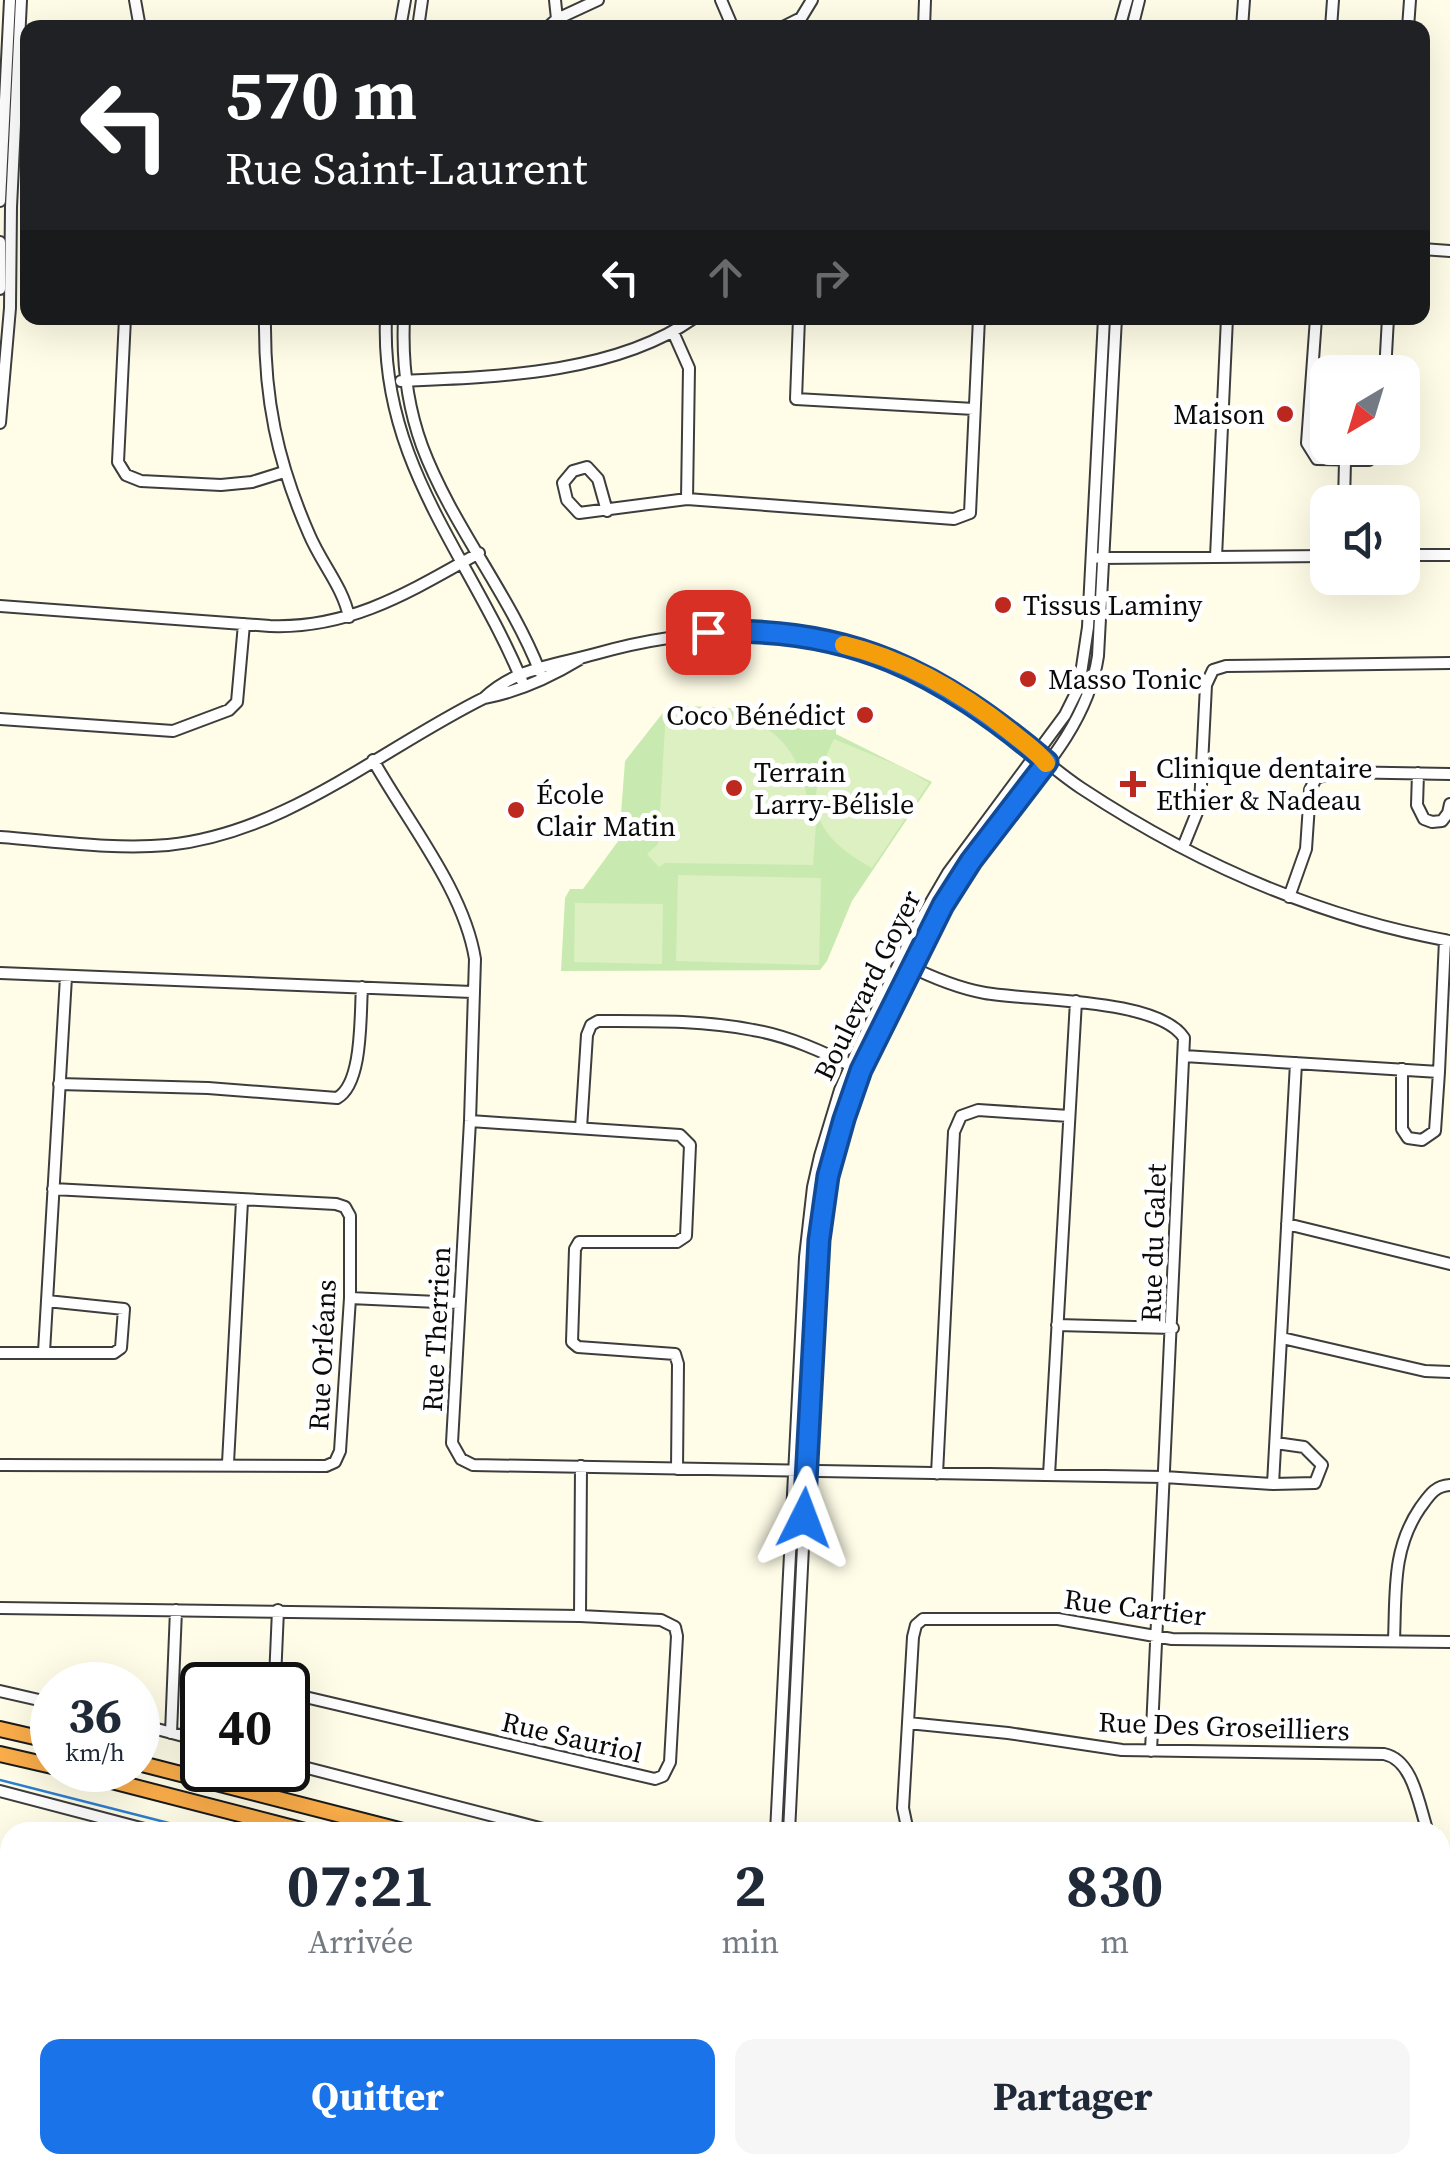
<!DOCTYPE html>
<html lang="fr">
<meta charset="utf-8">
<style>
:root{--surface:#fff;--page:#f6f6f7;--text:#1f2937;--muted:#747a83;--accent:#1a73e8}
body{margin:0;font-family:"Source Serif 4",serif;background:var(--page);color:var(--text);height:100vh;display:flex;flex-direction:column;font-size:38px;white-space:nowrap}
*{box-sizing:border-box;margin:0}
p{font-size:32px;color:var(--muted)}
.icon{flex:none;width:55px;height:55px;fill:none;stroke:currentColor;stroke-width:2;stroke-linecap:round;stroke-linejoin:round}
.map{position:relative;flex:1;overflow:hidden}
.drawer{position:absolute;left:0px;top:1822px;width:1450px;height:352px;display:flex;flex-direction:column;background:var(--surface);border-radius:30px 30px 0 0;box-shadow:0 10px 40px #0002}
.drawer>*{flex:none}
.banner{position:absolute;left:20px;top:20px;width:1410px;height:305px;border-radius:20px;box-shadow:0 10px 40px #0002;background:#202124;color:#fff;overflow:hidden}
.needle{width:65px;rotate:218deg}
.fabs{position:absolute;left:1310px;top:355px;display:grid;gap:20px}
.fabs a{display:grid;place-items:center;width:110px;height:110px;border-radius:20px;background:var(--surface);box-shadow:0 10px 40px #0002;font-size:50px}
.speed{position:absolute;left:30px;top:1662px;display:flex;gap:20px;font-size:50px;font-weight:700;text-align:center}
.speed>*{display:grid;place-content:center;width:130px;height:130px;border-radius:50%;background:var(--surface);box-shadow:0 10px 40px #0002;line-height:1}
.speed small{font-size:25px;font-weight:400}
.speed .limit{border:5px solid #111;border-radius:15px;background:#fff;color:#111}
.pin{position:absolute;display:grid;place-items:center;width:85px;height:85px;color:#fff;margin:-42px;border-radius:20px;box-shadow:0 5px 15px #0006}
.me{position:absolute;width:110px;margin:-55px;rotate:3deg;stroke-linejoin:round;filter:drop-shadow(0 0 8px #0008)}
.turn{display:flex;align-items:center;gap:35px;height:210px;padding:0 40px;font-size:45px}
.turn .icon{width:130px;height:130px;stroke-width:2.5}
.turn b{display:block;font-size:70px;line-height:85px}
.lanes{display:flex;align-items:center;height:95px;padding:0 40px;background:#0003;justify-content:center;gap:50px;direction:ltr}
.lanes .off{opacity:.35}
.eta{display:flex;justify-content:space-evenly;align-items:center;height:170px;text-align:center}
.eta b{font-size:60px;font-weight:700;line-height:70px}
.button{display:flex;gap:20px;margin-top:auto;padding:20px 40px}
.button a{flex:1;height:115px;border-radius:20px;background:var(--accent);color:#fff;font-size:40px;font-weight:700;line-height:115px;text-align:center}
.button a+a{background:var(--page);color:var(--text)}
.map>svg:first-child{display:block}
.green{fill:#c8eab0}
.pitch{fill:#dcf0c2}
.lines{fill:none;stroke-linecap:round;stroke-linejoin:round}
.stream{stroke:#2e7fd1;stroke-width:2.5}
.minor-casing{stroke:#3d3d3d;stroke-width:14}
.highway-casing{stroke:#1b1b1b;stroke-width:18}
.minor{stroke:#fff;stroke-width:10}
.highway{stroke:#faad4a;stroke-width:14}
.route-casing{stroke:#114b97;stroke-width:25}
.route{stroke:#1a73e8;stroke-width:18}
.slow{stroke:#f59e0b;stroke-width:18}
.poi-dot{fill:#bd281f;stroke:#fff;stroke-width:4}
.labels{text-anchor:middle;stroke-width:10;stroke-linejoin:round;paint-order:stroke}
.poi-label{font-size:28px;fill:#0a0a0a;stroke:#fff;text-anchor:start}
.street-label{font-size:28px;fill:#0a0a0a;stroke:#fff}
</style>
<div class="map">
<svg width="1450" height="2174" viewBox="0 0 1450 2174">
<rect width="100%" height="100%" fill="#fffde7"/>
<path class="green" d="M 669,705 L 748,709 L 836,720 L 836,734 L 932,782 L 852,901 L 827,961 L 820,970 L 561,971 L 565,898 L 570,889 L 583,889 L 619,840 L 625,761 Z"/>
<path class="pitch" d="M 666,711 C 754,710 803,726 810,822 L 816,823 L 813,865 L 665,863 L 659,867 L 647,854 L 658,844 Z
M 834,739 L 904,768 L 929,783 L 872,868 C 810,833 803,803 834,739 Z
M 678,875 L 821,878 L 819,965 L 676,961 Z
M 575,903 L 663,904 L 662,964 L 574,962 Z"/>
<g class="lines">
<path class="stream" d="M 0,1780 L 204,1832
M 1440,2151 L 1450,2153"/>
<defs>
<path id="minor" d="M 135,0 L 140,28
M 721,0 L 733,28
M 557,19 L 598,0
M 400,28 L 405,0
M 418,28 L 422,0
M 547,28 L 557,19 L 555,0
M 781,28 L 801,18 L 812,0
M 924,28 L 925,0
M 1119,28 L 1127,0
M 1132,28 L 1139,0
M 1242,28 L 1244,0
M 1331,28 L 1333,0
M 1408,28 L 1410,0
M 0,201 L 10,0
M 0,242 L 0,289
M 1422,249 L 1450,251
M 125,318 L 118,462 L 126,475 L 141,481 L 221,485 L 252,482 L 284,472
M 265,318 C 264,398 277,461 309,534 C 321,563 343,587 349,617
M 386,318 C 380,463 469,554 522,681
M 404,318 C 402,361 407,405 422,446 C 452,526 509,593 540,672
M 799,318 L 796,399 L 974,409
M 1316,318 L 1307,443 L 1317,459 L 1369,460 L 1381,448
M 673,332 L 689,368 L 687,499
M 1385,372 L 1388,318
M 401,381 C 495,377 615,374 694,318
M 0,423 L 10,308 L 11,207 L 21,0
M 1344,502 L 1345,461
M 607,511 L 598,479 L 587,467 L 573,471 L 563,483 L 567,500 L 579,513 L 687,499 L 954,519 L 970,513 L 979,318
M 1402,555 L 1450,555
M 1216,557 L 1227,318
M 1099,558 L 1328,556
M 0,606 L 270,626 C 351,629 411,591 479,553
M 484,698 C 515,668 556,665 595,654 C 727,616 865,626 980,708 C 1015,733 1045,764 1081,788 C 1193,862 1317,917 1450,941
M 0,719 L 173,731 L 229,710 L 237,702 L 244,624
M 373,760 C 407,821 464,890 475,959 L 470,1121 L 452,1443 L 461,1459 L 473,1465 L 1164,1477 L 1273,1484 L 1296,1063
M 1418,773 L 1417,805 L 1424,819 L 1432,822 L 1442,821 L 1448,813 L 1450,804
M 0,837 C 55,841 113,850 168,845 C 286,833 381,749 484,698 C 517,692 552,676 580,659
M 1183,847 L 1200,805 L 1206,685 L 1213,670 L 1226,666 L 1450,663
M 1289,897 L 1306,849 L 1310,790 L 1316,778 L 1334,772 L 1450,774
M 905,964 C 931,977 957,988 985,993 C 1030,1001 1159,998 1184,1038 L 1151,1751
M 0,973 L 472,992
M 1184,1056 L 1439,1072 L 1445,940
M 1402,1069 L 1402,1129 L 1408,1138 L 1422,1140 L 1435,1131 L 1439,1072
M 59,1084 L 208,1088 L 337,1098 C 363,1084 360,1016 362,987
M 470,1121 L 680,1135 L 690,1145 L 686,1236 L 677,1242 L 579,1242 L 575,1249 L 572,1342 L 578,1347 L 675,1354 L 678,1364 L 677,1469
M 581,1128 L 587,1035 L 591,1025 L 598,1021 C 649,1021 703,1020 753,1030 C 789,1036 823,1052 856,1068
M 1287,1224 L 1450,1264
M 350,1298 L 459,1303
M 1057,1325 L 1173,1328
M 1282,1338 L 1425,1371 L 1450,1372
M 44,1352 L 66,977
M 0,1353 L 114,1353 L 121,1348 L 124,1309 L 47,1301
M 228,1463 L 242,1201
M 0,1465 L 326,1466 L 335,1462 L 340,1451 L 350,1298 L 350,1216 L 345,1207 L 336,1204 L 53,1189
M 937,1474 L 954,1132 L 961,1116 L 978,1110 L 1069,1116
M 1049,1475 L 1076,1001
M 1273,1484 L 1315,1483 L 1322,1465 L 1304,1447 L 1276,1443
M 0,1608 L 580,1616 L 661,1620 L 675,1627 L 677,1636 L 670,1762 L 663,1776 L 655,1779 L 288,1693
M 278,1610 L 275,1679 L 281,1685
M 580,1616 L 581,1466
M 1394,1640 C 1396,1592 1392,1549 1420,1508 C 1429,1496 1434,1486 1450,1485
M 0,1691 L 52,1703
M 908,1723 L 1008,1733 L 1122,1750 L 1384,1754 C 1414,1760 1419,1807 1428,1832
M 138,1724 L 202,1741
M 171,1733 L 176,1610
M 288,1763 L 555,1832
M 0,1791 L 156,1832
M 776,1832 L 805,1257 L 813,1187 L 820,1156 L 840,1090 L 858,1049 L 917,926 L 948,873 L 1065,715 L 1079,687 L 1088,627 L 1104,318
M 789,1832 L 817,1262 C 825,1158 853,1087 898,994 C 920,948 942,902 971,861 C 1017,796 1086,737 1098,656 L 1116,318
M 916,1832 L 907,1827 L 903,1808 L 913,1637 L 916,1625 L 923,1619 L 1058,1619 L 1172,1639 L 1450,1642
M 1440,1867 L 1449,1890 L 1450,1906
M 1445,2065 L 1450,1996
M 0,2122 L 10,2125
M 167,2165 L 202,2174
M 1430,2165 L 1450,2170
M 156,2174 L 156,2165
M 759,2174 L 759,2165
M 772,2174 L 773,2165"/>
<path id="highway" d="M 0,1729 L 52,1741
M 0,1754 L 52,1766
M 138,1763 L 407,1832
M 69,1770 L 309,1832
M 1440,2102 L 1450,2105
M 1440,2128 L 1450,2130"/>
</defs>
<use href="#minor" class="minor-casing"/>
<use href="#highway" class="highway-casing"/>
<use href="#minor" class="minor"/>
<use href="#highway" class="highway"/>
</g>
<g class="lines">
<defs>
<path id="route" d="M 708,632 C 850,625 941,673 1047,762 L 971,861 L 943,905 L 861,1070 L 844,1119 L 828,1176 L 819,1240 L 804,1518"/>
</defs>
<use href="#route" class="route-casing"/>
<use href="#route" class="route"/>
<path class="slow" d="M 844,645 C 907,660 961,692 1011,732 C 1023,742 1038,752 1046,763"/>
</g>
<g class="poi-dot">
<circle cx="1285" cy="414" r="10"/>
<circle cx="1003" cy="605" r="10"/>
<circle cx="1028" cy="679" r="10"/>
<circle cx="865" cy="715" r="10"/>
<path d="M1128 769h10v10h10v10h-10v10h-10v-10h-10v-10h10z"/>
<circle cx="734" cy="788" r="10"/>
<circle cx="516" cy="810" r="10"/>
</g>
<g class="labels">
<g class="poi-label">
<text x="1265" y="424" text-anchor="end">Maison</text>
<text x="1023" y="615">Tissus Laminy</text>
<text x="1048" y="689">Masso Tonic</text>
<text x="845" y="725" text-anchor="end">Coco Bénédict</text>
<text x="1156" y="778">Clinique dentaire<tspan x="1156" dy="32">Ethier &amp; Nadeau</tspan></text>
<text x="754" y="782">Terrain<tspan x="754" dy="32">Larry-Bélisle</tspan></text>
<text x="536" y="804">École<tspan x="536" dy="32">Clair Matin</tspan></text>
</g>
<g class="street-label">
<text transform="translate(867 985) rotate(-64)" y="10">Boulevard Goyer</text>
<text transform="translate(1153 1243) rotate(-88)" y="10">Rue du Galet</text>
<text transform="translate(436 1329) rotate(-87)" y="10">Rue Therrien</text>
<text transform="translate(322 1355) rotate(-87)" y="10">Rue Orléans</text>
<text transform="translate(1135 1607) rotate(7)" y="10">Rue Cartier</text>
<text transform="translate(1224 1726) rotate(2)" y="10">Rue Des Groseilliers</text>
<text transform="translate(572 1737) rotate(13)" y="10">Rue Sauriol</text>
</g>
</g>
</svg>
<div class="fabs">
<a><svg class="needle" viewBox="-14 -14 28 28"><path d="M0-13l5 13h-10z" fill="#e53935"/><path d="M0 13l5-13h-10z" fill="#747a83"/></svg></a>
<a><svg class="icon" aria-label="sound" viewBox="0 0 24 24"><path d="M4 9h4l5-4v14l-5-4H4zM17 9q2 3 0 6"/></svg></a>
</div>
<div class="speed"><div>36<small>km/h</small></div><div class="limit">40</div></div>
<div class="pin" style="left:708px;top:632px;background:#d93025"><svg class="icon" aria-label="arrive" viewBox="0 0 24 24"><path d="M6 21V4h12l-3 4 3 4H6"/></svg></div>
<svg class="me" style="left:804px;top:1518px" viewBox="-20 -20 40 40"><path d="M0-17L14 15 0 8-14 15z" fill="#1a73e8" stroke="#fff" stroke-width="4"/></svg>
<div class="banner">
<div class="turn"><svg class="icon" aria-label="left" viewBox="0 0 24 24"><path d="M17 20v-9H6M10 6l-5 5 5 5"/></svg><div><b>570 m</b>Rue Saint-Laurent</div></div>
<div class="lanes"><svg class="icon" aria-label="left" viewBox="0 0 24 24"><path d="M17 20v-9H6M10 6l-5 5 5 5"/></svg><svg class="icon off" aria-label="ahead" viewBox="0 0 24 24"><path d="M12 20V5M6 11l6-6 6 6"/></svg><svg class="icon off" aria-label="right" viewBox="0 0 24 24"><path d="M7 20v-9h11M14 6l5 5-5 5"/></svg></div>
</div>
<section class="drawer">
<div class="eta">
<div><b>07:21</b><p>Arrivée</p></div>
<div><b>2</b><p>min</p></div>
<div><b>830</b><p>m</p></div>
</div>
<div class="button"><a>Quitter</a><a>Partager</a></div>
</section>
</div>
